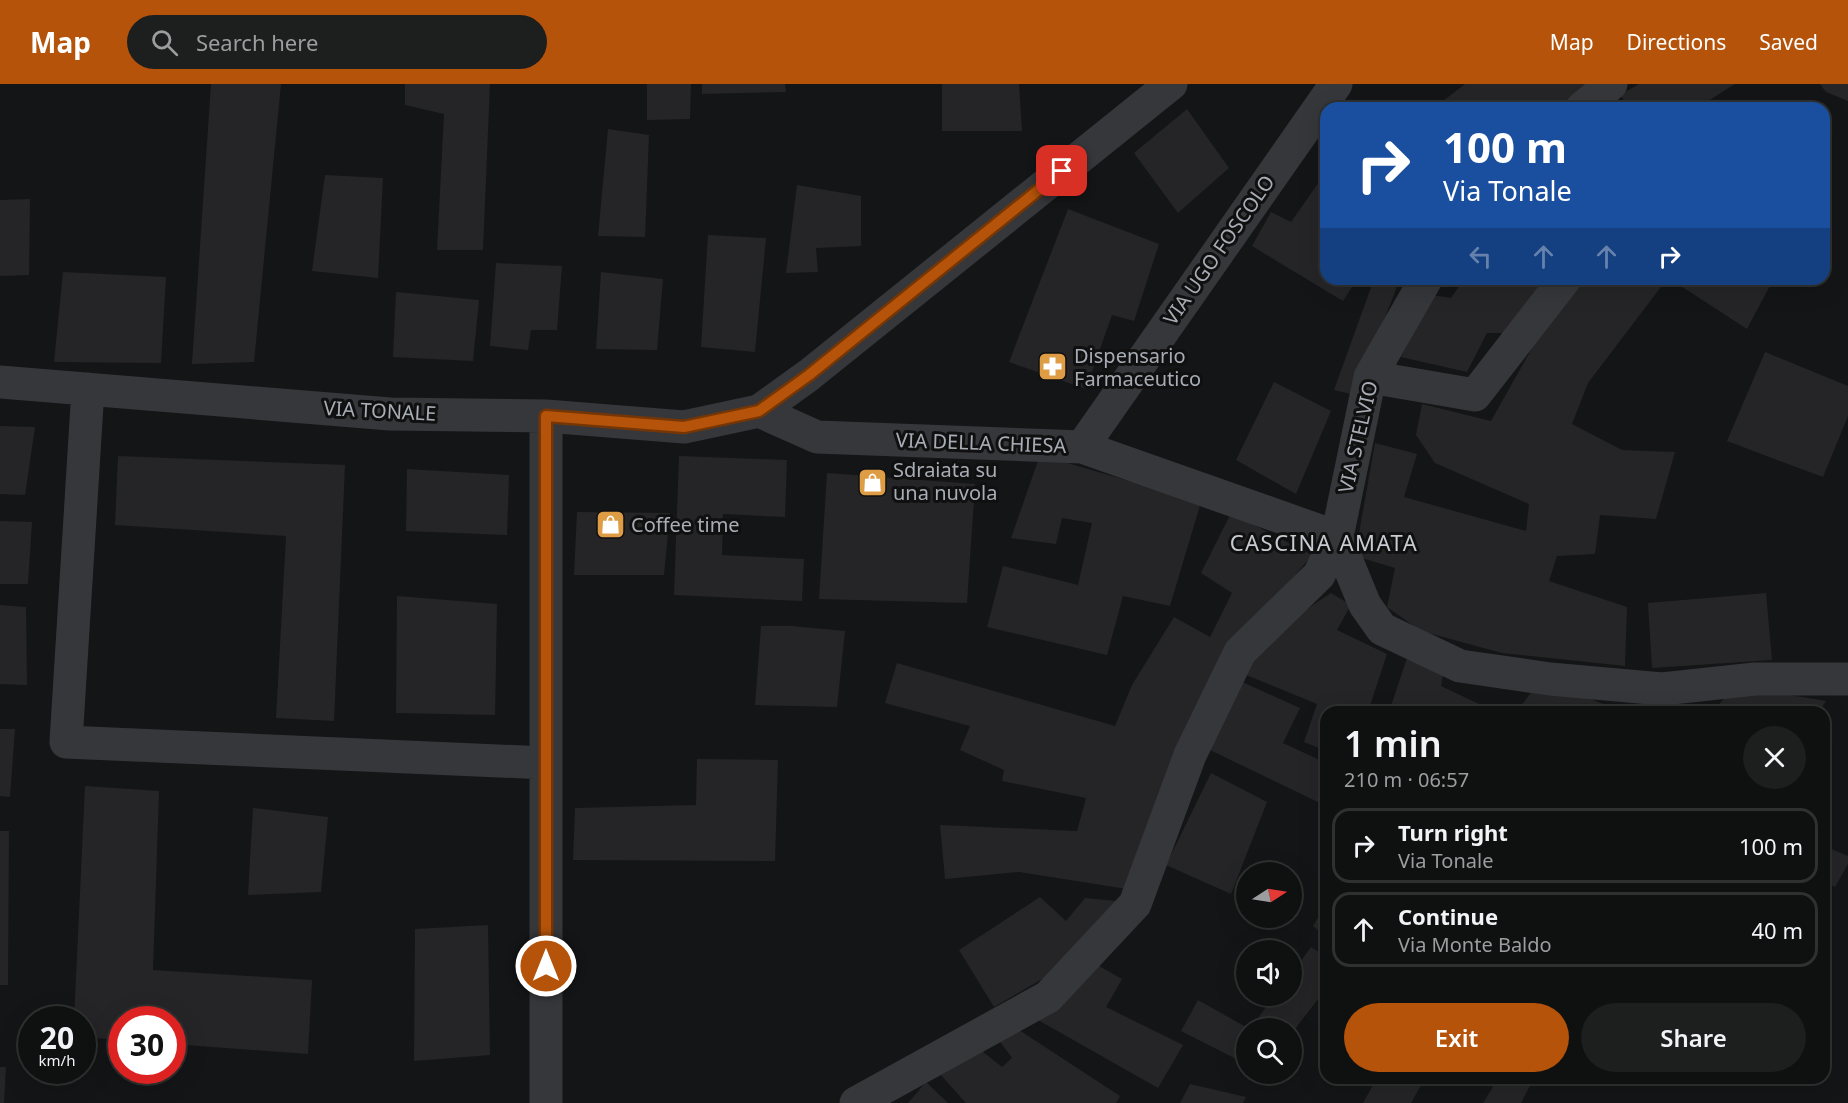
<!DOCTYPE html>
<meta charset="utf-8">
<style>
:root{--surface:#0f1010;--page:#1d1e1e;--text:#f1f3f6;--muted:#9b9d9f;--line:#2f3030;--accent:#b45309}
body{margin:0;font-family:"Noto Sans",sans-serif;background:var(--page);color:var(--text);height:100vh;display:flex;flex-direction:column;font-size:22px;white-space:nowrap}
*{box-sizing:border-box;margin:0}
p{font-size:20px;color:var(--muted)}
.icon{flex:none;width:33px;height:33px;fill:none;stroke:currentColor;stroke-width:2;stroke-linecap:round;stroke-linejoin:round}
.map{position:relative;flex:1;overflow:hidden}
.sheet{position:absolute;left:1320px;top:622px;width:510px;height:378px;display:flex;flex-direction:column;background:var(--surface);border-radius:18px;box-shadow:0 6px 24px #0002,0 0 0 2px var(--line)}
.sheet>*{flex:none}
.banner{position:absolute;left:1320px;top:18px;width:510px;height:183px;border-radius:18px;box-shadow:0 6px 24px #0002,0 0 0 2px var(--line);background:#1a4fa0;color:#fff;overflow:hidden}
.needle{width:39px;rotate:78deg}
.fabs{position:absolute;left:1236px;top:778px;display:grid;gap:12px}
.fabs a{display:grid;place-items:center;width:66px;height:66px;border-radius:50%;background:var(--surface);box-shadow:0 6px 24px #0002,0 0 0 2px var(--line);font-size:30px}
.speed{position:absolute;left:18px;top:922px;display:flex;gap:12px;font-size:30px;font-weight:700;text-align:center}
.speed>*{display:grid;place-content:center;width:78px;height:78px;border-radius:50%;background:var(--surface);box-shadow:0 6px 24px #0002,0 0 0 2px var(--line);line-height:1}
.speed small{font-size:15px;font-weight:400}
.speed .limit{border:9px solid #d22;background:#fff;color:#111}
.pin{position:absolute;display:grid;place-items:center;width:51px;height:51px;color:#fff;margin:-26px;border-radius:12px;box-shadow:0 3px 9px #0006}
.me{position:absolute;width:66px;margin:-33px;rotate:0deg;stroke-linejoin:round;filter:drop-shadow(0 0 4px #0008)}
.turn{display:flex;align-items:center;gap:21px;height:126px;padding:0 24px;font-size:27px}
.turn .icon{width:78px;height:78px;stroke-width:2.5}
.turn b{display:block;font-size:42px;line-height:51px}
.lanes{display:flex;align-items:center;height:57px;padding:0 24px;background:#0003;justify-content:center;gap:30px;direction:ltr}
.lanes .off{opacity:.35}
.round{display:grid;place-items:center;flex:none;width:63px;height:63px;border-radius:32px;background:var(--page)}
.headline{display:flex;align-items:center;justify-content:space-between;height:102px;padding:0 24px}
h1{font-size:36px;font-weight:600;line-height:45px}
.primary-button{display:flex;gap:12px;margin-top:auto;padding:12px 24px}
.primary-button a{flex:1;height:69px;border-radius:36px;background:var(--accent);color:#fff;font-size:24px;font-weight:600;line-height:69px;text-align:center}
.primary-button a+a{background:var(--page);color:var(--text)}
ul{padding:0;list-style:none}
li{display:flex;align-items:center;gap:18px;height:75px;margin:0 12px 9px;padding:0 12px;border:3px solid var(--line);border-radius:18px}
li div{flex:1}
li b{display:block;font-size:22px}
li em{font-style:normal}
header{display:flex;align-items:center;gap:36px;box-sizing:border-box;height:84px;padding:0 30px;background:var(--accent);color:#fff}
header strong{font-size:28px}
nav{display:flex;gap:33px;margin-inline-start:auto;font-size:21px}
.search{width:420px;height:54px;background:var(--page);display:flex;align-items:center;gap:15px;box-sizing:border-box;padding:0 21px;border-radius:33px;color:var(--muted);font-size:22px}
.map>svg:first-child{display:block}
.building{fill:#252527}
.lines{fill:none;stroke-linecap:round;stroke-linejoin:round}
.minor{stroke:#36373b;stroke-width:33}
.route-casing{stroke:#753606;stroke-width:15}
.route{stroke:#b45309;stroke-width:10}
.labels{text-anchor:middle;stroke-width:6;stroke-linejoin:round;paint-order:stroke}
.street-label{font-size:20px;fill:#a8adb5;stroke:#101011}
.poi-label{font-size:20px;fill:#a8adb5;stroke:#101011;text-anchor:start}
.quarter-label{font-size:22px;letter-spacing:1.5px;fill:#c8cbd1;stroke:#101011}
</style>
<header>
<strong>Map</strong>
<div class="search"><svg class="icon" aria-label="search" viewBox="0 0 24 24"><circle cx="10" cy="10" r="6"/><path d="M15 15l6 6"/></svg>Search here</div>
<nav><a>Map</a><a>Directions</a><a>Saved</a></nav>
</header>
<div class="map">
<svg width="1848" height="1019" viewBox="0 0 1848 1019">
<rect width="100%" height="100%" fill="#141516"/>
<path class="building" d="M 211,0 L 281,0 L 254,278 L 192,280 Z
M 405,0 L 490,0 L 483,166 L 437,166 L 444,30 L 405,21 Z
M 647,0 L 691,0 L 690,35 L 647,36 Z
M 702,0 L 785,0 L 786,8 L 702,10 Z
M 942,0 L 1019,0 L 1022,47 L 942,47 Z
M 1465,0 L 1587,0 L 1590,4 L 1565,24 L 1434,24 Z
M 1639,0 L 1735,0 L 1697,24 L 1630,24 L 1620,11 Z
M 1820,0 L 1848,0 L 1848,17 L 1826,8 Z
M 1187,25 L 1229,84 L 1178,129 L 1134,69 Z
M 608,45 L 649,51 L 645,153 L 598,152 Z
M 1326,88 L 1326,195 L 1357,195 L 1343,217 L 1252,162 L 1271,128 L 1291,138 Z
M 325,91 L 383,94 L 378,194 L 312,187 Z
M 797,101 L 861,112 L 861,162 L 816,164 L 818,188 L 786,189 Z
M 30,115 L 29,191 L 0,192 L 0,116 Z
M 1068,125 L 1159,160 L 1134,237 L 1112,231 L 1086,305 L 1009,278 Z
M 708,151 L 766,154 L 755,268 L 701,263 Z
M 496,179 L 562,182 L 557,246 L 531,246 L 528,266 L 490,262 Z
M 63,188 L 166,193 L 161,279 L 54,278 Z
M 601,188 L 663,195 L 657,266 L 596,265 Z
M 1374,195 L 1388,195 L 1398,200 L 1355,311 L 1334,306 Z
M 1464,195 L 1548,195 L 1506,249 L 1487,249 L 1467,288 L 1401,273 L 1432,211 L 1451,214 Z
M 1577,195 L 1667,195 L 1588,299 L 1572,340 L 1622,366 L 1675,368 L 1656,435 L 1600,431 L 1595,470 L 1557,472 L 1549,497 L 1627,523 L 1625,582 L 1502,569 L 1421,547 L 1387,523 L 1395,484 L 1355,472 L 1375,359 L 1417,370 L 1404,413 L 1526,447 L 1529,420 L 1435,379 L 1416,351 L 1422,320 L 1491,337 L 1559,216 Z
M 1670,195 L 1772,195 L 1773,196 L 1747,245 Z
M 396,208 L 479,216 L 473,277 L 393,273 Z
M 1765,268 L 1848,302 L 1848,332 L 1823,393 L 1727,357 Z
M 1274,298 L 1331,327 L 1296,410 L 1236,376 Z
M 0,342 L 35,343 L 25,411 L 0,410 Z
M 1040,371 L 1201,418 L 1170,522 L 1123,512 L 1107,571 L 987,543 L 1003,482 L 1078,501 L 1092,439 L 1062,434 L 1056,460 L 1011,454 Z
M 118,372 L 345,381 L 334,637 L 276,634 L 286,452 L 115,441 Z
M 679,372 L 787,376 L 785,433 L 723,430 L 722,471 L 804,475 L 802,517 L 674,511 Z
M 407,385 L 509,391 L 507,451 L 406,447 Z
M 827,389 L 975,400 L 967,519 L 819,515 Z
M 577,428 L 670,429 L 664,491 L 574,491 Z
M 1231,429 L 1312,471 L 1262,531 L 1127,805 L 1019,788 L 945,795 L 940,741 L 1077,747 L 1086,714 L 1002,697 L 1004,686 L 960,666 L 970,642 L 885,619 L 897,579 L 1115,642 L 1132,601 L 1174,533 L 1210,553 L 1232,509 L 1201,489 Z
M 0,437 L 32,438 L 28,500 L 0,500 Z
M 1331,509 L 1351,521 L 1337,546 L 1387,570 L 1368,628 L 1326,628 L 1326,667 L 1304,658 L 1317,620 L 1244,590 L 1268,551 Z
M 1766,509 L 1772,576 L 1652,584 L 1648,519 Z
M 397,512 L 497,520 L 495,631 L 396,629 Z
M 0,521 L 26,523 L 27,601 L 0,600 Z
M 761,542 L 792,542 L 845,547 L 837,623 L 755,621 Z
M 1408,571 L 1444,584 L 1441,602 L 1496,628 L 1389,628 Z
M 1240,597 L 1300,624 L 1283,659 L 1326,679 L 1326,722 L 1208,665 Z
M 1536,602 L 1568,606 L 1623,628 L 1520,628 L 1517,627 Z
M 1736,602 L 1826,617 L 1819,628 L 1712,628 Z
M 0,645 L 15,645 L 10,713 L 0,712 Z
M 697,675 L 778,676 L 775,777 L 573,776 L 575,724 L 696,721 Z
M 1211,689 L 1267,718 L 1231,810 L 1166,781 Z
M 85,702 L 159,707 L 153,886 L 312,896 L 308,970 L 172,960 L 172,936 L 122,936 L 122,956 L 82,953 L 82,936 L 74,936 Z
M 253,724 L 328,733 L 321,808 L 248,811 Z
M 0,747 L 9,747 L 8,901 L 0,901 Z
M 1824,762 L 1848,772 L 1848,780 L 1835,803 L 1824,798 Z
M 1040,813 L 1066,837 L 1085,814 L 1117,817 L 1056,887 L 994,923 L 959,866 Z
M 1326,820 L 1326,853 L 1313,842 Z
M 488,841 L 490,971 L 414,977 L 415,845 Z
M 1311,863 L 1326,873 L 1326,905 L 1292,949 L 1292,945 L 1250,945 L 1274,912 L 1292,912 L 1292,889 Z
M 1094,879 L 1122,895 L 1106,923 L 1183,961 L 1158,1004 L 1038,936 Z
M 1198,916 L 1246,943 L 1246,980 L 1181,947 Z
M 1016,944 L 1120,1012 L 1116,1019 L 966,1019 L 939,989 L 978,964 L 1002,983 L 1012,974 L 998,955 Z
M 0,983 L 6,983 L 4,1019 L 0,1019 Z
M 1377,994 L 1425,994 L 1411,1019 L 1363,1019 Z
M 1479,994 L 1534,994 L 1521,1019 L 1483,1019 L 1493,1003 Z
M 926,998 L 948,1019 L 908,1019 Z
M 1190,1000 L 1246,1013 L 1243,1019 L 1180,1019 Z"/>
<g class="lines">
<path class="minor" d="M 1582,24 L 1611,0
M 1370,293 L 1475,311 L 1565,195
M 0,298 L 390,330 L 546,332 L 684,343 L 759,327 L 809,291 L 1171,0
M 88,305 L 66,658 L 546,679
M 759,327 L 817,353 L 1082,363 L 1337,453
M 1082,363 L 1336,0
M 1337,453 L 1365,521 L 1382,545 L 1460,582 L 1550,595 L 1662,605 L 1755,595 L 1848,595
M 546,1019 L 546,332
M 856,1019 L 1048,913 L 1135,820 L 1190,671 L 1240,568 L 1319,491 L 1337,453 L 1370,293 L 1426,195"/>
</g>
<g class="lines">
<defs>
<path id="route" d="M 546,882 L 546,332 L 684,343 L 759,327 L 809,291 L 1062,87"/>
</defs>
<use href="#route" class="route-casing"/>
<use href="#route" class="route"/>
</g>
<defs>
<symbol id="pharmacy-square" viewBox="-11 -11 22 22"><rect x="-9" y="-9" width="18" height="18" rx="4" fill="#de9c44" stroke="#101011"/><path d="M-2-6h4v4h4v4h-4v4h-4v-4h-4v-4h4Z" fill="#fff"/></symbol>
<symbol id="shop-square" viewBox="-11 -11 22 22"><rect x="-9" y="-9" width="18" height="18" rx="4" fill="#de9c44" stroke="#101011"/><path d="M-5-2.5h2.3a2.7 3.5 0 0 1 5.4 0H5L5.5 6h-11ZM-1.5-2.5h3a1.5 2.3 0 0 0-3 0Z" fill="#fff"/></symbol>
</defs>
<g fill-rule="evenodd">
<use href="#pharmacy-square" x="1036" y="266" width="33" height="33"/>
<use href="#shop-square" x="856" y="382" width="33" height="33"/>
<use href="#shop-square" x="594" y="424" width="33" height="33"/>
</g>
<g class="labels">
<g class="street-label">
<text transform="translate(1219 166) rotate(-55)" y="7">VIA UGO FOSCOLO</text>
<text transform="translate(380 327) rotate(3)" y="7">VIA TONALE</text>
<text transform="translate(1358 353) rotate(-77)" y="7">VIA STELVIO</text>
<text transform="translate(981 359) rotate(2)" y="7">VIA DELLA CHIESA</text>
</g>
<g class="poi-label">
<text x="1074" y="279">Dispensario<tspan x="1074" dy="23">Farmaceutico</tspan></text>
<text x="893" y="393">Sdraiata su<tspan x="893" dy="23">una nuvola</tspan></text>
<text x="631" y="448">Coffee time</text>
</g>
<g class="quarter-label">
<text x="1324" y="467">CASCINA AMATA</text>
</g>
</g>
</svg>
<div class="fabs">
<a><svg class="needle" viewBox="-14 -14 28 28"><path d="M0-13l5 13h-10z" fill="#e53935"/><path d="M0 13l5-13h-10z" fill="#9b9d9f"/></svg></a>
<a><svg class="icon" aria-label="sound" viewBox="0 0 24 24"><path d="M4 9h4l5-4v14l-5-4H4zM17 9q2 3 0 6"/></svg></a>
<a><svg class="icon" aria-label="search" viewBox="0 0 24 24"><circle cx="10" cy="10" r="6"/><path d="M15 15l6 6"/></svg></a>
</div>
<div class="speed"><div>20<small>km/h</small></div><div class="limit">30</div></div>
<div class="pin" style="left:1062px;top:87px;background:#d93025"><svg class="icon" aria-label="arrive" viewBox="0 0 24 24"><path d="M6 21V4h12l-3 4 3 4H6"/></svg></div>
<svg class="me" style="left:546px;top:882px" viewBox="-20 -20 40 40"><circle r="17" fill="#b45309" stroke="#fff" stroke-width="3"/><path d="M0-11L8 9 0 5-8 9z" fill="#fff"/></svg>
<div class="banner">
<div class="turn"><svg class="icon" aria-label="right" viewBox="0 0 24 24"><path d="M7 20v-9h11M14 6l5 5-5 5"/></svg><div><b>100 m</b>Via Tonale</div></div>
<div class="lanes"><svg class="icon off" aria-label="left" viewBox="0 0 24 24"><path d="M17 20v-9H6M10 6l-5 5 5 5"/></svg><svg class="icon off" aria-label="ahead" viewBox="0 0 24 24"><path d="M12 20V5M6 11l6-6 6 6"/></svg><svg class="icon off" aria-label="ahead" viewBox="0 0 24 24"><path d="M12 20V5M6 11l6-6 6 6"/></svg><svg class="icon" aria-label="right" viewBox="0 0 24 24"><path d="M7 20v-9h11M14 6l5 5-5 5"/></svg></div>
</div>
<section class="sheet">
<div class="headline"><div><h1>1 min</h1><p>210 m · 06:57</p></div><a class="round"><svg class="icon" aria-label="close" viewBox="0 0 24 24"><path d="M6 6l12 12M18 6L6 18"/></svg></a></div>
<ul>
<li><svg class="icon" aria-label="right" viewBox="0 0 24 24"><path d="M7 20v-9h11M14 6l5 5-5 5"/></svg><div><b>Turn right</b><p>Via Tonale</p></div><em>100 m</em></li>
<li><svg class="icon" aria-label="ahead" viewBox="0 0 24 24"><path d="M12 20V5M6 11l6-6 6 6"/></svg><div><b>Continue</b><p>Via Monte Baldo</p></div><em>40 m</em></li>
</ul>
<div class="primary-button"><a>Exit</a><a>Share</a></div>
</section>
</div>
